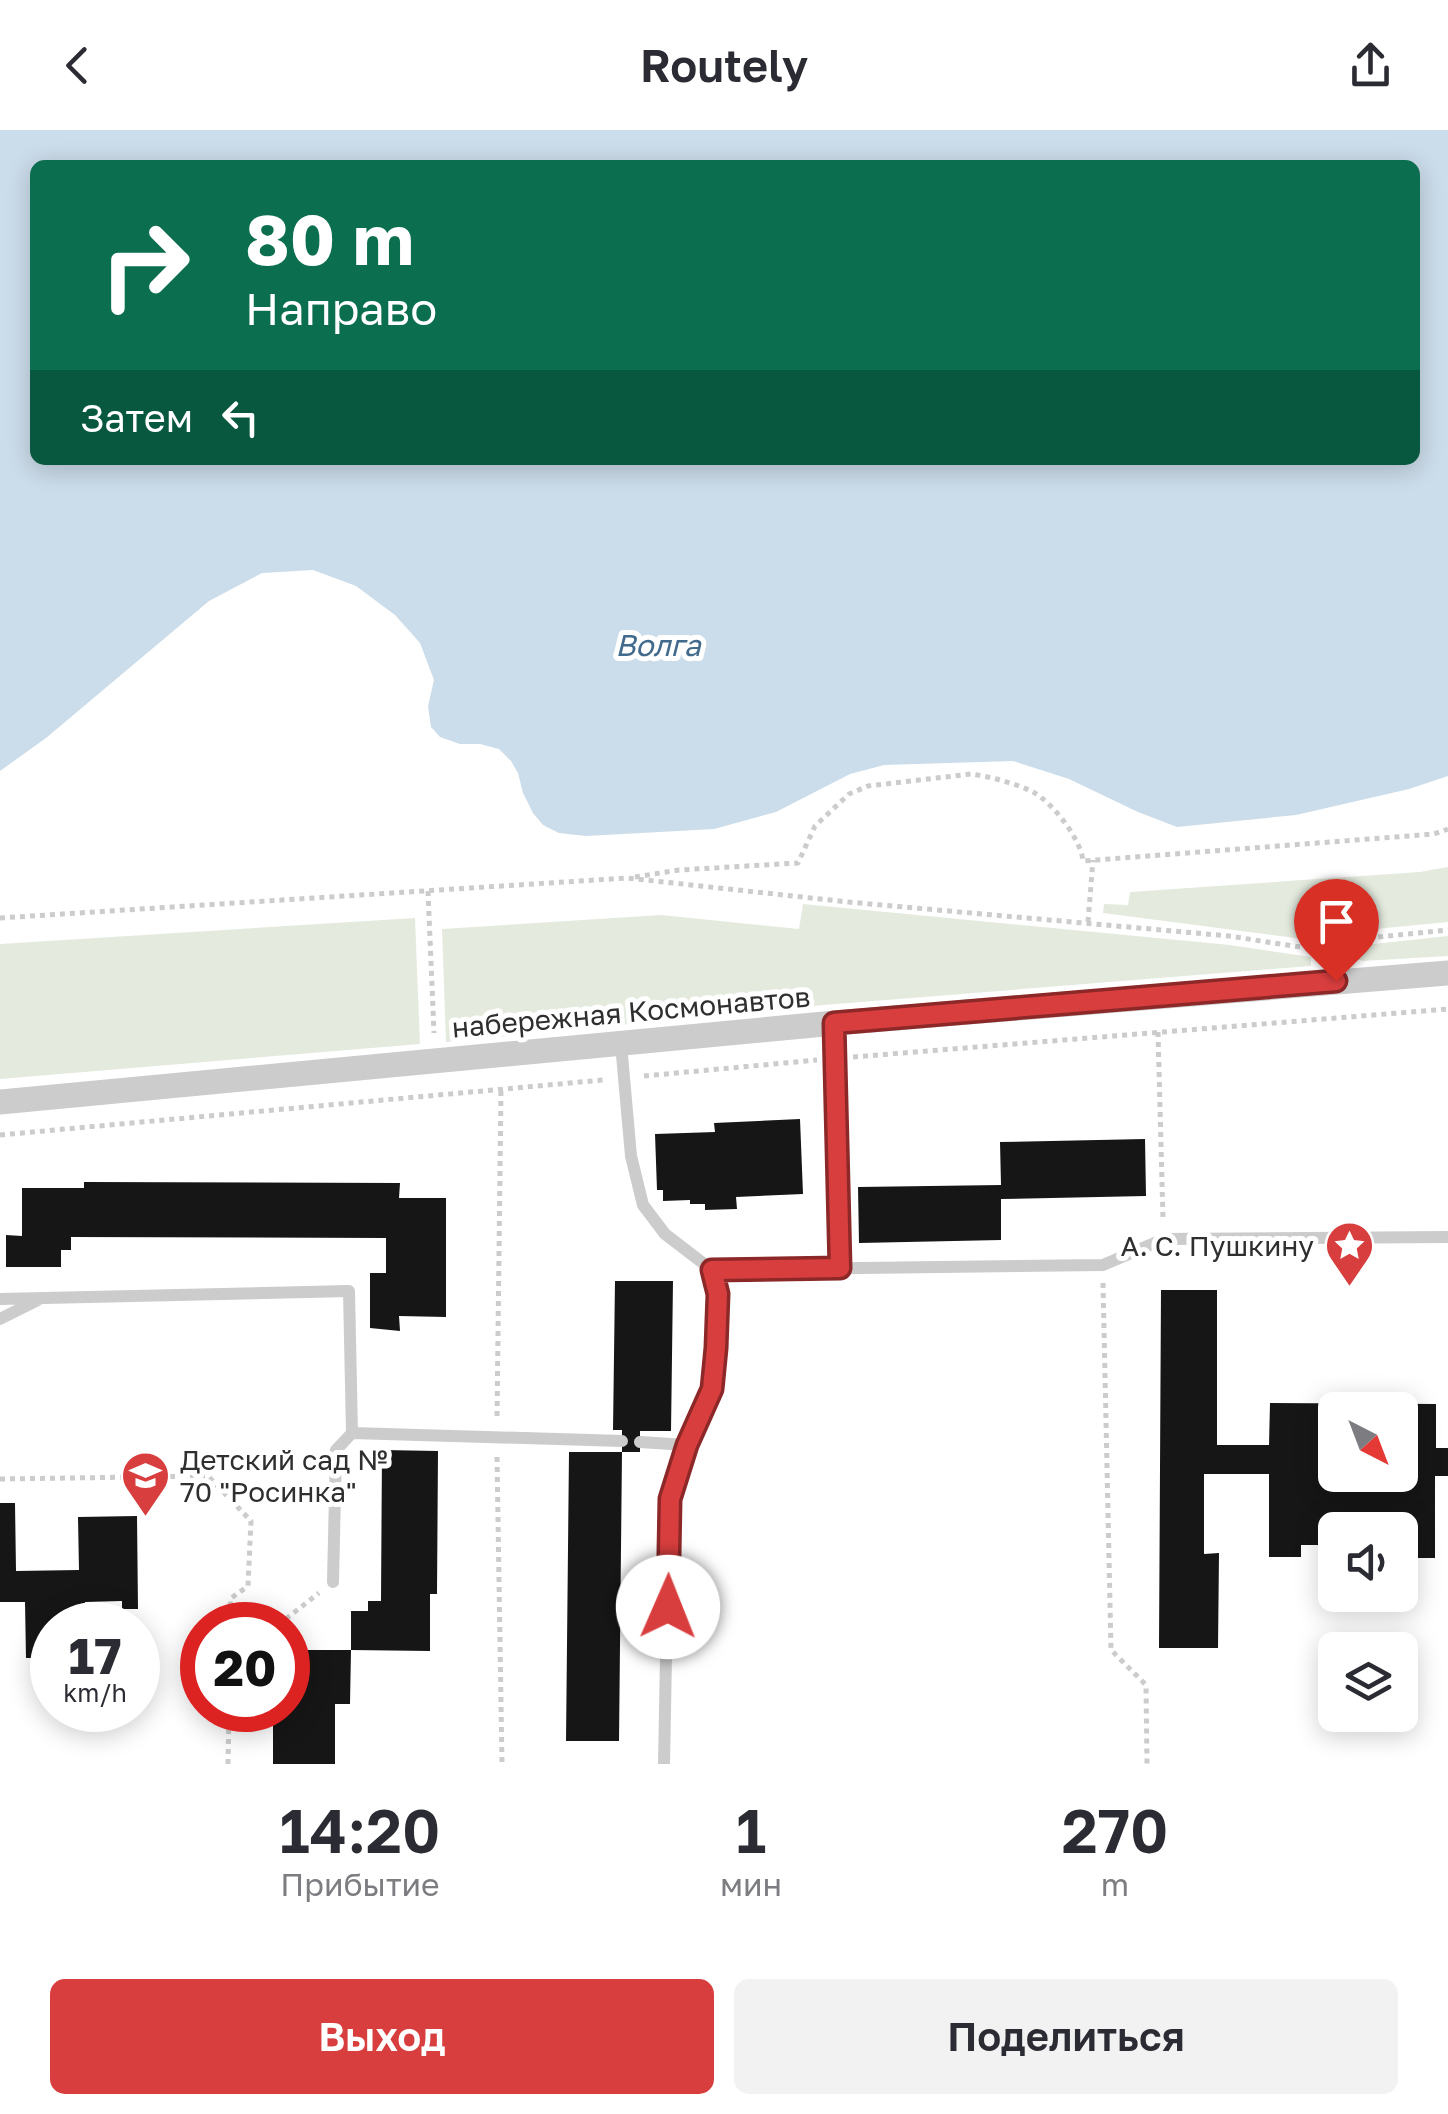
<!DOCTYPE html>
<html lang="ru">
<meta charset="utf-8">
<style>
:root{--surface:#fff;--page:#f2f2f3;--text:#2b2b33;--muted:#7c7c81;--accent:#d93e3e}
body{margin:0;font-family:"Golos Text",sans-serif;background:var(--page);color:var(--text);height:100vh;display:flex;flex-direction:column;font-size:38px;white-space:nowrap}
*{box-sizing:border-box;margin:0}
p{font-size:32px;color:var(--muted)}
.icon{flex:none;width:55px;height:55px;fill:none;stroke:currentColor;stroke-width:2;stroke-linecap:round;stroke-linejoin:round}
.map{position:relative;height:1634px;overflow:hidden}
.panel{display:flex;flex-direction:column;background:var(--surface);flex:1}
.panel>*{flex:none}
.guide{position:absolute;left:30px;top:30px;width:1390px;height:305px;border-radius:15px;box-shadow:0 5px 25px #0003;background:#0b6e4f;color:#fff;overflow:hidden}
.needle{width:65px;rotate:138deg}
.controls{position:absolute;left:1318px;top:1262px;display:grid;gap:20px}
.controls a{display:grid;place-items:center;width:100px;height:100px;border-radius:15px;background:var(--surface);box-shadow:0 5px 25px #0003;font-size:50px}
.speed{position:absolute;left:30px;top:1472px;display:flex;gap:20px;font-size:50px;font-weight:700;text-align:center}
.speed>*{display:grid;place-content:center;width:130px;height:130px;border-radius:50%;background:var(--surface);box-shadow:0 5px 25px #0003;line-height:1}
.speed small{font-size:25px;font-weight:400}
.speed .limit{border:15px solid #d22;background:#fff;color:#111}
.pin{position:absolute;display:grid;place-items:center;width:85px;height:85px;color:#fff;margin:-102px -42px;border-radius:50% 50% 50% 0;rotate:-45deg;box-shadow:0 0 10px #0007}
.pin .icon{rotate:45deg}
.me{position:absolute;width:110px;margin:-55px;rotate:1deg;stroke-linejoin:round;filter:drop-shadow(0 0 8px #0008)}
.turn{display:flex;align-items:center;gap:35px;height:210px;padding:0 50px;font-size:45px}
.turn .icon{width:130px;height:130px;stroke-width:2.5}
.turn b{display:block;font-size:70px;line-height:85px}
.then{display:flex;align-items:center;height:95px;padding:0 50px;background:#0003;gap:20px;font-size:38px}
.eta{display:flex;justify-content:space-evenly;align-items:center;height:170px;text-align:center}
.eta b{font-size:60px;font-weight:600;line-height:70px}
.primary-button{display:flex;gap:20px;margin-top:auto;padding:20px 50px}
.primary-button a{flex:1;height:115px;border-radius:15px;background:var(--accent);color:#fff;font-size:40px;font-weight:600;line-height:115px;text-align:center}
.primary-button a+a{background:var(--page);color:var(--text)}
header{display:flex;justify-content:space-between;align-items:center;height:130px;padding:0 50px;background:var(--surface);font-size:45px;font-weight:600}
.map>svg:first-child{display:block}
.green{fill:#e4ebde}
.water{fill:#cbdcea;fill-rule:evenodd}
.building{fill:#161616;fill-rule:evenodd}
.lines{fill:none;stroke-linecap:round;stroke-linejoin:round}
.path{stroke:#ccc;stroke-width:5;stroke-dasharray:5 5;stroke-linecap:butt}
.lane{stroke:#ccc;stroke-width:12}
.street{stroke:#ccc;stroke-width:25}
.route-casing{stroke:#8d2828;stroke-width:25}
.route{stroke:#d93e3e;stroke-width:18}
.labels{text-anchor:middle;stroke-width:10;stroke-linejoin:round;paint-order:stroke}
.street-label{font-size:28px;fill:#2f2f2f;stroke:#fff}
.poi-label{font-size:28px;fill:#2f2f2f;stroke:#fff;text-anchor:end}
.water-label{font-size:30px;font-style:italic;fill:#426a8c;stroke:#fff}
</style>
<header><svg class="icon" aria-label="back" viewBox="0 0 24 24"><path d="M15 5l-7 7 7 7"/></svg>Routely<svg class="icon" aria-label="share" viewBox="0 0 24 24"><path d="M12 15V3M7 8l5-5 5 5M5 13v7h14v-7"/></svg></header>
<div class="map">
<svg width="1448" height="1634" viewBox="0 0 1448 1634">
<rect width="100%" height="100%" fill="#fff"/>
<path class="green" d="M 1448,737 L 1448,792 L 1334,803 L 1311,810 L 1103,783 L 1104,774 L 1128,775 L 1130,762 L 1420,742 Z
M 803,774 L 1230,815 L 1311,827 L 1311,836 L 824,875 L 446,912 L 442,799 L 661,785 L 799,799 Z
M 415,788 L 420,914 L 0,949 L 0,814 Z
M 1448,806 L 1448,826 L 1363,831 L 1327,819 Z"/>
<path class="water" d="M 0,0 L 1448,0 L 1448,646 L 1409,659 L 1296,685 L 1177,697 L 1138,682 L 1069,649 L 1013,631 L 884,635 L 850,644 L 776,682 L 714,699 L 586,706 L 559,703 L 543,695 L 533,683 L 523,663 L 518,643 L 511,631 L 499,619 L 480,614 L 460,614 L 440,607 L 431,597 L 428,576 L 434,550 L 420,513 L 395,485 L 356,456 L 313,440 L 262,443 L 209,471 L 46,608 L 0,641 ZM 35,35 L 1415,35 L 1415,330 L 35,330 Z"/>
<path class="building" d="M 800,989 L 803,1064 L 736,1067 L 737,1079 L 705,1080 L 705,1074 L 690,1074 L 690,1070 L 663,1071 L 663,1060 L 657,1060 L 655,1004 L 715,1002 L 714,993 Z
M 1145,1009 L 1146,1066 L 1001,1069 L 1001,1110 L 859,1113 L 858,1057 L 1001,1055 L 1000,1012 Z
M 84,1052 L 400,1053 L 399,1068 L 446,1068 L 446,1187 L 399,1186 L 400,1201 L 370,1198 L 370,1143 L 386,1143 L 386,1108 L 71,1107 L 71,1120 L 61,1120 L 61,1137 L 6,1137 L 6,1105 L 22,1106 L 22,1058 L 84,1058 Z
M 615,1151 L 673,1151 L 671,1301 L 640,1301 L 640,1322 L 622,1322 L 622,1300 L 613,1300 Z
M 1161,1160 L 1217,1160 L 1217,1315 L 1269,1315 L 1270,1273 L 1436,1274 L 1436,1318 L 1448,1318 L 1448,1346 L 1435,1346 L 1435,1428 L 1408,1428 L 1407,1415 L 1400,1415 L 1400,1400 L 1335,1400 L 1335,1415 L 1301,1415 L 1301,1427 L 1269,1427 L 1269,1344 L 1204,1344 L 1204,1424 L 1219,1423 L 1218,1518 L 1159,1518 ZM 1335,1280 L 1400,1280 L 1400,1345 L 1335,1345 Z
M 382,1320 L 438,1321 L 437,1464 L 430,1464 L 430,1521 L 351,1520 L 351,1481 L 368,1481 L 368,1471 L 381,1471 Z
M 569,1322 L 622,1322 L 619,1611 L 566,1611 Z
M 0,1373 L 15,1373 L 16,1441 L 79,1440 L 78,1387 L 137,1386 L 138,1479 L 122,1479 L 122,1471 L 85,1472 L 85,1495 L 52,1495 L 52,1528 L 26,1528 L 25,1472 L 0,1472 Z
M 305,1520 L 351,1520 L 350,1574 L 335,1574 L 335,1634 L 273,1634 L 273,1580 L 288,1580 L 288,1528 L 305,1528 Z"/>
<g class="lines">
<path class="path" d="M 635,747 L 679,740 L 798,733 L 815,696 L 849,664 L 868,656 L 971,644 C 991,647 1015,653 1033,662 C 1052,672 1081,709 1083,731 L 1434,704 L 1448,699
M 428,761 L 434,903
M 0,788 L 627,748 L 848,772 L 1229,806 L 1306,818 L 1321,824
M 1088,792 L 1093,730
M 1309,817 L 1337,811 L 1448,800
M 1158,902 L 1163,1089
M 853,927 L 1448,879
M 644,946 L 817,930
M 0,1005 L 603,950
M 1103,1153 L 1111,1520 L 1146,1555 L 1147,1634
M 497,1286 L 501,959
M 497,1327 L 502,1634
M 0,1349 L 208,1346 L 251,1391 L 248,1456 L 230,1469 L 232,1495
M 278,1495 L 319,1463
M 228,1634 L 229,1580"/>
<path class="lane" d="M 835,893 L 840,1138
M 621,914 L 631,1026 L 643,1075 L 665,1104 L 712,1140 L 717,1164 L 717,1219 L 712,1259 L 687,1315 L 669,1369 L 664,1634
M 712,1140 L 1103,1135 L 1164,1109 L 1448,1107
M 0,1169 L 349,1161 L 352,1303 L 336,1320 L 333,1452
M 0,1189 L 38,1170
M 352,1303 L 622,1311
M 640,1312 L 687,1315"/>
<path class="street" d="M 0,972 L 835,893 L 1448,843"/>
</g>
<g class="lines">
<defs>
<path id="route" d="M 668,1477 L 670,1369 L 687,1315 L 712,1259 L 716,1218 L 718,1164 L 712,1140 L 840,1138 L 834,893 L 1336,851"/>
</defs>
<use href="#route" class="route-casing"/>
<use href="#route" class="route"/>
</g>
<defs>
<symbol id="sight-pin" viewBox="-11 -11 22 30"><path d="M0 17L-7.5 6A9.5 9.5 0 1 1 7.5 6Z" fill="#d93e3e" stroke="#fff"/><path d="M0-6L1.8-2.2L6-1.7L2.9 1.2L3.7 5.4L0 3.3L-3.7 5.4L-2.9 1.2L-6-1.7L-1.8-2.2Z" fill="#fff"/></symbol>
<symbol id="school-pin" viewBox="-11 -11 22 30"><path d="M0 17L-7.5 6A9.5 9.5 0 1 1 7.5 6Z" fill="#d93e3e" stroke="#fff"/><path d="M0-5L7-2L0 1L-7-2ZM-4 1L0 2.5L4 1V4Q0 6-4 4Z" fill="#fff"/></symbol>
</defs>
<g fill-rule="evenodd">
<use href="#sight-pin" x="1322" y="1088" width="55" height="75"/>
<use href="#school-pin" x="118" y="1318" width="55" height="75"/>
</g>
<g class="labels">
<g class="street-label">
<text transform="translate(631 882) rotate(-5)" y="10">набережная Космонавтов</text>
</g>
<g class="poi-label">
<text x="1314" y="1126">А. С. Пушкину</text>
<text x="180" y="1340" text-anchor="start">Детский сад №<tspan x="180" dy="32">70 "Росинка"</tspan></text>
</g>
<g class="water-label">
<text x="658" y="526">Волга</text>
</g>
</g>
</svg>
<div class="controls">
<a><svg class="needle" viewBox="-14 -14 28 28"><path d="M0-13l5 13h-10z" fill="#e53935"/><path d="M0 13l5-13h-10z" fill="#7c7c81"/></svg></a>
<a><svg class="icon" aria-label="sound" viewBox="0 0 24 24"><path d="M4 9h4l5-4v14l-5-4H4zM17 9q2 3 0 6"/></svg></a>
<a><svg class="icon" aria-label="layers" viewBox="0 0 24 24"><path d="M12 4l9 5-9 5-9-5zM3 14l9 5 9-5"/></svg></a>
</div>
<div class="speed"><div>17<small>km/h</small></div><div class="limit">20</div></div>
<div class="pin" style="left:1336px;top:851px;background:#d93025"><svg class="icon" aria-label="arrive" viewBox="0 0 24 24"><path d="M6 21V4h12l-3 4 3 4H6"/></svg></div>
<svg class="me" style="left:668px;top:1477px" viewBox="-20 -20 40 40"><circle r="19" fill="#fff"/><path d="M0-13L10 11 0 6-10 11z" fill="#d93e3e"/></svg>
<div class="guide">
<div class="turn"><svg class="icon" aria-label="right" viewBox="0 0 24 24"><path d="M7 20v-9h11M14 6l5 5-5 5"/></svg><div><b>80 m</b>Направо</div></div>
<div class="then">Затем<svg class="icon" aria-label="left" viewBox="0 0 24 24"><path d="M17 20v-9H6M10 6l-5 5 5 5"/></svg></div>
</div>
</div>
<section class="panel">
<div class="eta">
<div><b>14:20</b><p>Прибытие</p></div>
<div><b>1</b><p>мин</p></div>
<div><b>270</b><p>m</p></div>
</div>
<div class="primary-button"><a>Выход</a><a>Поделиться</a></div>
</section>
